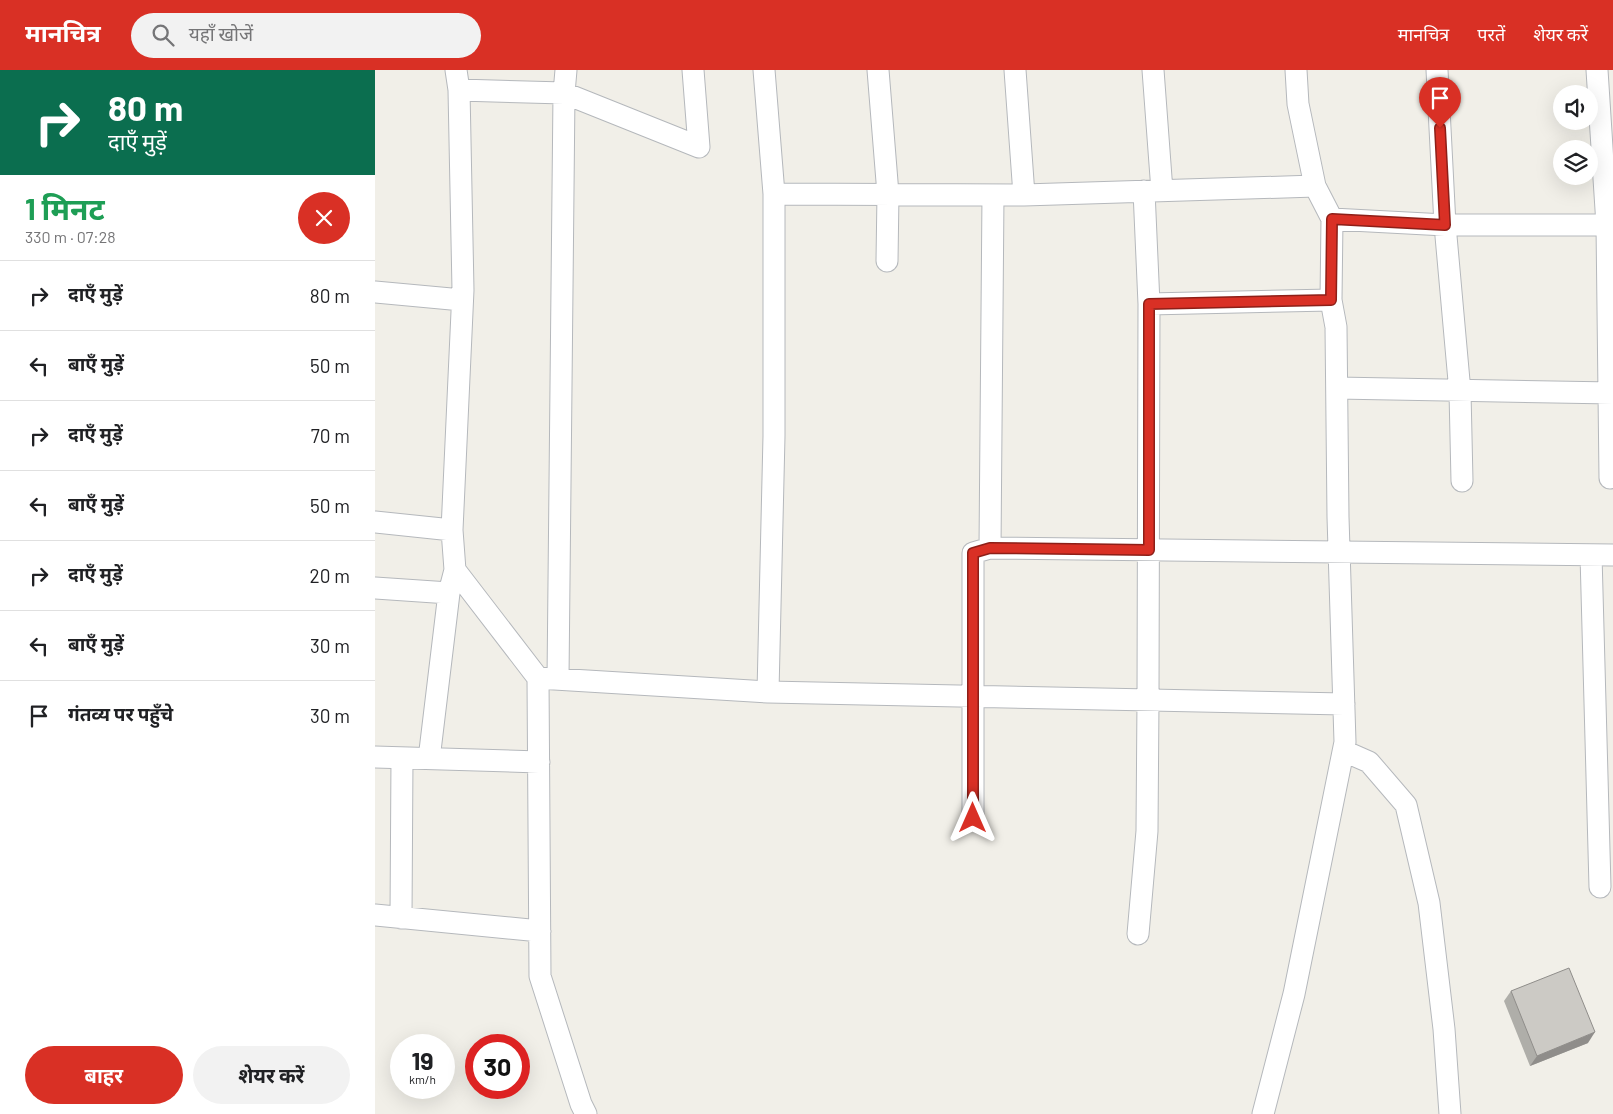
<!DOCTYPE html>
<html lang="hi">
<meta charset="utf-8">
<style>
:root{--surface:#fff;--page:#f2f2f2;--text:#202124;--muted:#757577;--line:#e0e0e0;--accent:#d93025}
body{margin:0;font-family:Barlow,"Noto Sans Devanagari",sans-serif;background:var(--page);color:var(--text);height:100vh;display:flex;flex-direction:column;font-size:19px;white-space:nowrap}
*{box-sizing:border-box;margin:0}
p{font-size:16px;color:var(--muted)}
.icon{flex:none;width:28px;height:28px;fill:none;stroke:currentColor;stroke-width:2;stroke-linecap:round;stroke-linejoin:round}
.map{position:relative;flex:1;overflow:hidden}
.drawer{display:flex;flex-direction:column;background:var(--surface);width:375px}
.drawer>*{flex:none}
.banner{background:#0b6e4f;color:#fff;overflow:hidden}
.controls{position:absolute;left:1178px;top:15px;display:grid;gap:10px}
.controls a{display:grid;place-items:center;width:45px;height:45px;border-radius:50%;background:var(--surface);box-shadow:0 5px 20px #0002;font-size:25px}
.speed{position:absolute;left:15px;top:964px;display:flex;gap:10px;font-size:25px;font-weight:700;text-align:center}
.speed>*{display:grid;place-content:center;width:65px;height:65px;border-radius:50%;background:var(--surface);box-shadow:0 5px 20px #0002;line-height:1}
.speed small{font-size:12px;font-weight:400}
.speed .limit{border:8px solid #d22;background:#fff;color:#111}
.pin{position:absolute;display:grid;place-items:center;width:42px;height:42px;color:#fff;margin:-51px -21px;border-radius:50% 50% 50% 0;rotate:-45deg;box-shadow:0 0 5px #0007}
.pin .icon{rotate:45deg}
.me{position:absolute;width:55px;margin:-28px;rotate:0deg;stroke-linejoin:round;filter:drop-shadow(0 0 4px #0008)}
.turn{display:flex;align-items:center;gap:18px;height:105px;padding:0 25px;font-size:22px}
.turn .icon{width:65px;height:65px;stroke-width:2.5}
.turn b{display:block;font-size:35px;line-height:42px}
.round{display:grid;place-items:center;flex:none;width:52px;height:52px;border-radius:26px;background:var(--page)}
.headline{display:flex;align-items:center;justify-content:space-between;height:85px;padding:0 25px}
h1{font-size:30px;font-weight:700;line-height:38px;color:#1e9e55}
.primary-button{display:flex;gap:10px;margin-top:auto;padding:10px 25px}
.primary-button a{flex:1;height:58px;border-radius:30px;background:var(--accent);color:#fff;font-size:20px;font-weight:700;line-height:58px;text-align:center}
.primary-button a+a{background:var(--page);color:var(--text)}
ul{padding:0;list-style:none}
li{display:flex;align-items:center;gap:15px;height:70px;padding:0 25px;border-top:1px solid var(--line)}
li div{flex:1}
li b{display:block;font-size:19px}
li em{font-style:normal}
header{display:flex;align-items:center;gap:30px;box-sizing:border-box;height:70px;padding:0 25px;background:var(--accent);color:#fff}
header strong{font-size:24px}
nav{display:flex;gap:28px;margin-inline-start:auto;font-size:18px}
.search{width:350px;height:45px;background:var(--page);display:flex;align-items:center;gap:12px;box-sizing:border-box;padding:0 18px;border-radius:28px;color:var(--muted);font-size:19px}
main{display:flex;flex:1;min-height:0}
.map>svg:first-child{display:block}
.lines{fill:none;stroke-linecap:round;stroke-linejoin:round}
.street-casing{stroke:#b5b8bc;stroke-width:23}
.street{stroke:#fff;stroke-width:21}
.wall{fill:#afaea9}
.shaded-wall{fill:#8f8d8a}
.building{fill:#cccac5;stroke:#8f8d8a}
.route-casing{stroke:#8d1f18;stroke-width:12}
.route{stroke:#d93025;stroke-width:9}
</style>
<header>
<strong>मानचित्र</strong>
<div class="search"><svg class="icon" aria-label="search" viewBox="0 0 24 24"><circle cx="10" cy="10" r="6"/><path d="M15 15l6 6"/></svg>यहाँ खोजें</div>
<nav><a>मानचित्र</a><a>परतें</a><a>शेयर करें</a></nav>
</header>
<main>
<section class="drawer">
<div class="banner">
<div class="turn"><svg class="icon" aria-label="right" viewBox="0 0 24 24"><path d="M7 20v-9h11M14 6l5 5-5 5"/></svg><div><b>80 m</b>दाएँ मुड़ें</div></div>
</div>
<div class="headline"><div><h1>1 मिनट</h1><p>330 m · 07:28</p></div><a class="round" style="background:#d93025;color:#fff"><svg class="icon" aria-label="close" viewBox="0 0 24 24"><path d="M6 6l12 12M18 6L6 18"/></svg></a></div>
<ul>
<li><svg class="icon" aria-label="right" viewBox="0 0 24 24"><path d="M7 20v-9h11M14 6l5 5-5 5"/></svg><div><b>दाएँ मुड़ें</b></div><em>80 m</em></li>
<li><svg class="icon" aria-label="left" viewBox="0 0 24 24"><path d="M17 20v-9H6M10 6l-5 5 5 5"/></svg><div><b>बाएँ मुड़ें</b></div><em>50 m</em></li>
<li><svg class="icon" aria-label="right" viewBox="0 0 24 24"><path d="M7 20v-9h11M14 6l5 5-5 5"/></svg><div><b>दाएँ मुड़ें</b></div><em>70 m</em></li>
<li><svg class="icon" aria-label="left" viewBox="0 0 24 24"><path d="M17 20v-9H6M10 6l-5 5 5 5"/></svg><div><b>बाएँ मुड़ें</b></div><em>50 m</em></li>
<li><svg class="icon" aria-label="right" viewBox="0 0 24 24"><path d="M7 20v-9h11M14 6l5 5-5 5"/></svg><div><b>दाएँ मुड़ें</b></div><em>20 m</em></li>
<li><svg class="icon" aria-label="left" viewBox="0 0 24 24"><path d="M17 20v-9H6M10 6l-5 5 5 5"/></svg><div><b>बाएँ मुड़ें</b></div><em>30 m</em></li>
<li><svg class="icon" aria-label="arrive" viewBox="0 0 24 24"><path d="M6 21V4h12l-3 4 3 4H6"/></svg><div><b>गंतव्य पर पहुँचे</b></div><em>30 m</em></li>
</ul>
<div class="primary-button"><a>बाहर</a><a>शेयर करें</a></div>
</section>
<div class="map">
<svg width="1238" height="1044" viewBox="0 0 1238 1044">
<rect width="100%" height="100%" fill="#f1efe8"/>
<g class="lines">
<defs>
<path id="street" d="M 81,0 L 84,20 L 88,220 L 77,460 L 80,500 L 163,608 L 165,906 L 206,1034 L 211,1044
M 389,0 L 399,124
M 503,0 L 513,124 L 512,191
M 640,0 L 649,125
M 778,0 L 787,121
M 1062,0 L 1070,155 L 1085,322 L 1087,411
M 1222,0 L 1232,155 L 1235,408
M 84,20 L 189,23 L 324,77 L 318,0
M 957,149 L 1070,155 L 1238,155
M 0,222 L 87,230
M 774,234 L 956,230
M 962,318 L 1238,323
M 0,452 L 77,460
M 615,478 L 1238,485
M 1216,485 L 1225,817
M 0,518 L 74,523
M 163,608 L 393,622 L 969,634
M 183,609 L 189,23 L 191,0
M 393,622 L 399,366 L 399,124 L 649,125 L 940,116
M 969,681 L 994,692 L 1031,735 L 1054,833 L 1069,959 L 1075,1044
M 0,687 L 164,692
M 54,689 L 74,523 L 80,500
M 598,748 L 598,483 L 615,478 L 618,125
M 0,845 L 165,861
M 26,848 L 27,688
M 763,864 L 772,761 L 773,630 L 774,234 L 769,121
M 888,1044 L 919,924 L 970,672 L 963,447 L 961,257 L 956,230 L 957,149 L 940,116 L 923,34 L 921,0"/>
</defs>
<use href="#street" class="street-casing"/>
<use href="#street" class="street"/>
</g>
<path class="wall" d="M 1136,921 L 1213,973 L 1155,996 L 1129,931 Z"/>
<path class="shaded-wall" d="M 1220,962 L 1213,973 L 1155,996 L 1162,986 Z"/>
<path class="building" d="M 1194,898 L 1220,962 L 1162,986 L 1136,921 Z"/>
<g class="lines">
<defs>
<path id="route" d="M 598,748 L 598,483 L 615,478 L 774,480 L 774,234 L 956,230 L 957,149 L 1070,155 L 1065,58"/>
</defs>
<use href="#route" class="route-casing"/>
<use href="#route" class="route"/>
</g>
</svg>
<div class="controls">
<a><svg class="icon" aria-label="sound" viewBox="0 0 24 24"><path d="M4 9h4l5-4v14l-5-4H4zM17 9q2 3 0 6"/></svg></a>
<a><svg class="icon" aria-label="layers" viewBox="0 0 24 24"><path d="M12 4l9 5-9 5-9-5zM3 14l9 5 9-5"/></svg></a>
</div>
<div class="speed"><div>19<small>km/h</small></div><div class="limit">30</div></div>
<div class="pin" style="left:1065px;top:58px;background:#d93025"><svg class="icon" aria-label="arrive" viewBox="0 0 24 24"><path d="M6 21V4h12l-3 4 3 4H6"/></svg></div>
<svg class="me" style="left:598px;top:748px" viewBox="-20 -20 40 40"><path d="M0-17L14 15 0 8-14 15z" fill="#d93025" stroke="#fff" stroke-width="4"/></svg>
</div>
</main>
